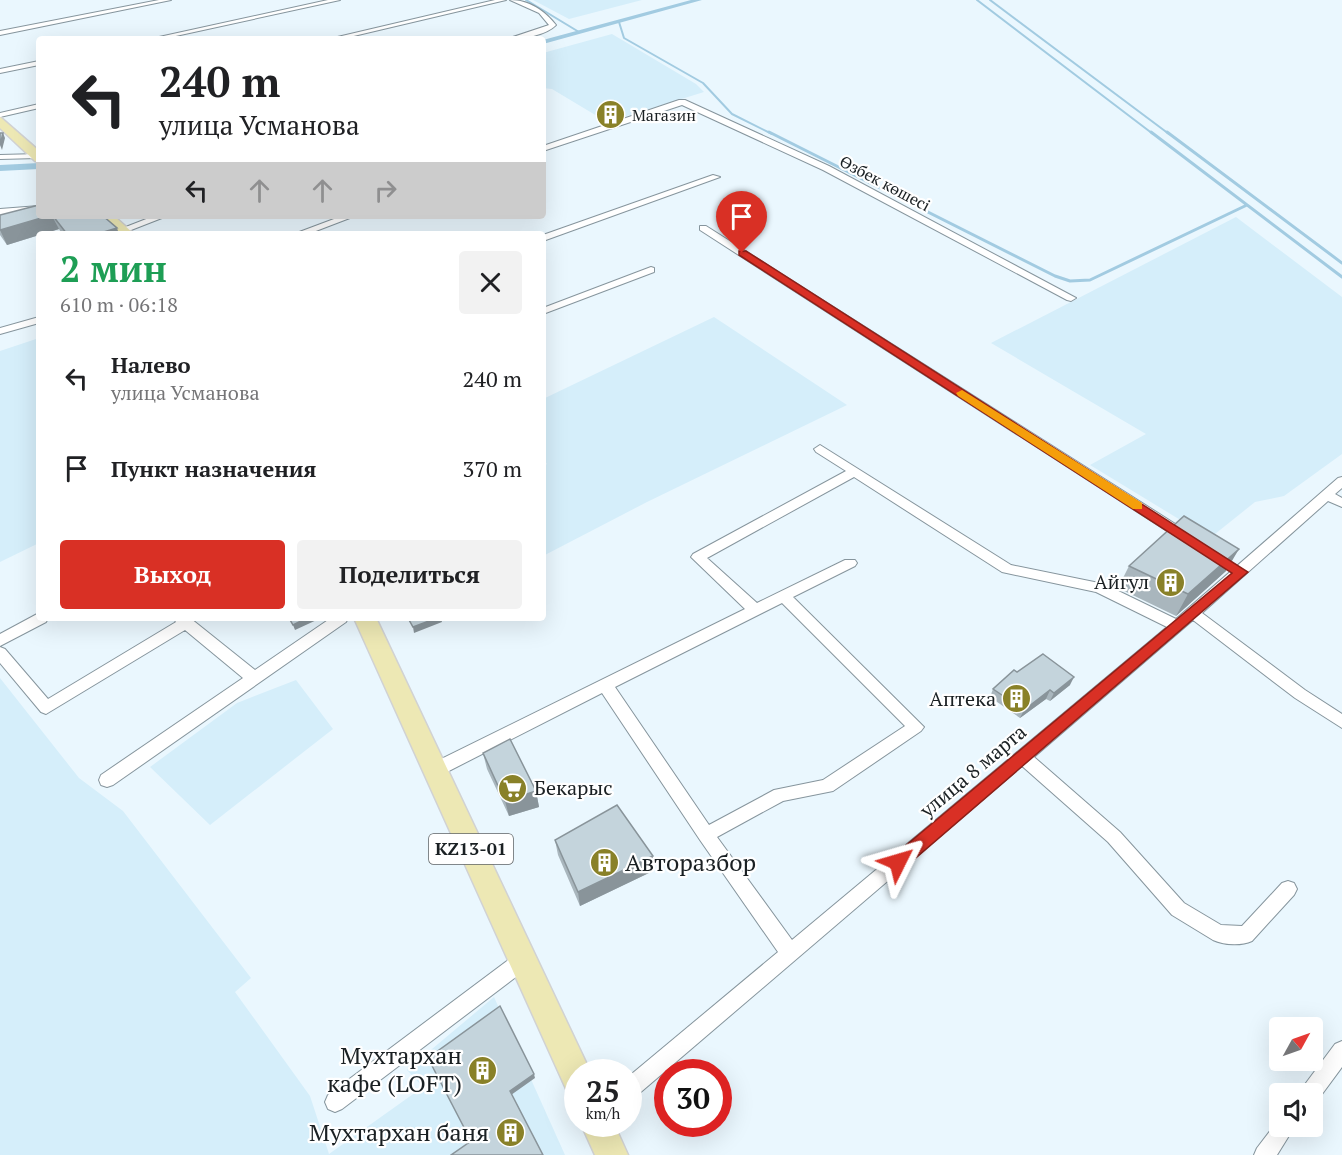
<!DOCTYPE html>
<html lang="ru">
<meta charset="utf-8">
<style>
:root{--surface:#fff;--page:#f2f2f2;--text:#202124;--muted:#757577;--accent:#d93025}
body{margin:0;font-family:"PT Serif",serif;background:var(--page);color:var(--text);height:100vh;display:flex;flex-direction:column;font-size:22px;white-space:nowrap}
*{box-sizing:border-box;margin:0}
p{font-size:20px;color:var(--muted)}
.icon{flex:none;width:33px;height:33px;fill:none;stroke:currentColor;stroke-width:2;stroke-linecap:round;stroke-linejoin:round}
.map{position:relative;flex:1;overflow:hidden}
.details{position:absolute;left:36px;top:231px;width:510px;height:390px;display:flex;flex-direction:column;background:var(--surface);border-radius:6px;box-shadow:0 6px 24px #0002}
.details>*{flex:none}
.guide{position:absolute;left:36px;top:36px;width:510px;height:183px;border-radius:6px;box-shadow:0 6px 24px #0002;background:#fff;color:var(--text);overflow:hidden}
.needle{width:39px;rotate:50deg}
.controls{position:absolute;left:1269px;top:1017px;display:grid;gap:12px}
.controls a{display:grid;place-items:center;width:54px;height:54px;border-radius:6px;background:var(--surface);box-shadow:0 6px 24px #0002;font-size:30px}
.speed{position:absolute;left:564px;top:1059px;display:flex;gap:12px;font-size:30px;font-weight:700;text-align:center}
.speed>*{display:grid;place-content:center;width:78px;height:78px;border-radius:50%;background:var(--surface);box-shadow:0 6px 24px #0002;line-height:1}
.speed small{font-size:15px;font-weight:400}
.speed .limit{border:9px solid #d22;background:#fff;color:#111}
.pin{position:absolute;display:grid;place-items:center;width:51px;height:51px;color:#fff;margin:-62px -26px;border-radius:50% 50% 50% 0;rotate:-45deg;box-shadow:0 0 6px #0007}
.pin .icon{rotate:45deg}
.me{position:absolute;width:66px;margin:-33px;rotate:50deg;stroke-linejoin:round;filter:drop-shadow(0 0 4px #0008)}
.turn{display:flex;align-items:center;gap:21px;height:126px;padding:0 24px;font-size:27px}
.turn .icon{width:78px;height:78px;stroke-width:2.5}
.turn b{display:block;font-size:42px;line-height:51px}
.lanes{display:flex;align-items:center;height:57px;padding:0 24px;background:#0003;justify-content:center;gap:30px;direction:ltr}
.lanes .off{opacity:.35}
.round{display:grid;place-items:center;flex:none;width:63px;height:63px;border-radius:6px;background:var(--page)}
.overview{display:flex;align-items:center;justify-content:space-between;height:102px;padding:0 24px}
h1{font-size:36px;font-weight:700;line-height:45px;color:#1e9e55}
.cta{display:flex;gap:12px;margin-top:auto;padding:12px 24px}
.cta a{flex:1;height:69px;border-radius:6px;background:var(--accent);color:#fff;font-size:24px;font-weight:700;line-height:69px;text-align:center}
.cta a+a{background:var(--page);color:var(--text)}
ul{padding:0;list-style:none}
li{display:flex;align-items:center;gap:18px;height:90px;padding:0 24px}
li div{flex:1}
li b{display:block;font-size:22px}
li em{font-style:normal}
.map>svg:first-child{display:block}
.built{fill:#d5eefa}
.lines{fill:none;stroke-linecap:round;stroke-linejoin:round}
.stream-far1{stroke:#a2cbe1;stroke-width:2}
.stream{stroke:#a2cbe1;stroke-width:3}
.canal{fill:#a2cbe1;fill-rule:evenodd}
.minor-casing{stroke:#86959d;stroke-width:2}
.primary-casing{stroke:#d1d2d3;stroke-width:3}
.minor{fill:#fff;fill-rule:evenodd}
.primary{fill:#ede8b4;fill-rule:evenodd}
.wall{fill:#a9b6bd}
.shaded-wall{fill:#89949a}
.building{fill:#c4d4dc;stroke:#89949a;stroke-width:1.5}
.route{fill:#d93025;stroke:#8d1f18;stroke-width:1.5}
.slow{fill:#f59e0b}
.labels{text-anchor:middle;stroke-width:4.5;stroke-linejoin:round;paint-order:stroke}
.far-poi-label{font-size:16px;fill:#1a2023;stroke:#fff;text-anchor:start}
.far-street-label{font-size:16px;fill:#1a2023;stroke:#fff}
.shield{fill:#fff;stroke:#5f6365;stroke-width:1.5}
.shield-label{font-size:18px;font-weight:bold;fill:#1a2023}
.poi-label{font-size:20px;fill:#1a2023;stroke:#fff;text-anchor:end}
.street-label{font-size:20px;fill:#1a2023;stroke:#fff}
.near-poi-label{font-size:24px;fill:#1a2023;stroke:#fff;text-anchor:end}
</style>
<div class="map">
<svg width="1342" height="1155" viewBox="0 0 1342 1155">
<rect width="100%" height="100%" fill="#eaf7fe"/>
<path class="built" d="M 533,0 L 642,0 L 569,19 Z
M 612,34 L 696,84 L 704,92 L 607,122 L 552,89 L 543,88 L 543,53 Z
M 1236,217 L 1342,297 L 1342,454 L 1284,496 L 1255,502 L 1210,538 L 1090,465 L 1146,434 L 991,343 Z
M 714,317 L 847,405 L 647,502 L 543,556 L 543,466 L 547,464 L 543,460 L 543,399 Z
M 39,338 L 39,543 L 0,562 L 0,351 Z
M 0,678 L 79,778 L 123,811 L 251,978 L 235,992 L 310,1096 L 329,1154 L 423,1087 L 407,1070 L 494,997 L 565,1155 L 0,1155 Z
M 296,680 L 333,729 L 210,825 L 150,767 L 237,703 Z"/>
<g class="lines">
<path class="stream-far1" d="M 526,0 L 579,32
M 977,0 L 1153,134
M 990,0 L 1169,134
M 619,22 L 624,38 L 703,83 L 732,114 L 772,134"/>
<path class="stream" d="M 769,132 L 1055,276 L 1070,281 L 1090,280 L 1247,205
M 1151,132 L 1342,277
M 1167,132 L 1342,263"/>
<path class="canal" d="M 691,0 L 702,0 L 543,44 L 543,40 Z
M 39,163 L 39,169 L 0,171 L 0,165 Z"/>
<defs>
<path id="minor" d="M 159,0 L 171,0 L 0,35 L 0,31 Z
M 328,0 L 340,0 L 162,39 L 150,39 Z
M 495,0 L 506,0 L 341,39 L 329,39 Z
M 510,0 C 529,0 545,11 556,25 C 545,36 522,39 507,39 L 549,25 L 539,13 Z
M 39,61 L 39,65 L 0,73 L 0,69 Z
M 679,100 L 685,100 L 829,166 L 1076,298 L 1071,301 L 1067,300 L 823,170 L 682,105 L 543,151 L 543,146 Z
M 39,104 L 39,108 L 0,117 L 0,113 Z
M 38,154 L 38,158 L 0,159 L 0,155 Z
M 713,175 L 720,177 L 543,241 L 543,235 Z
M 39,206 L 39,212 L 0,215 L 0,209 Z
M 154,216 L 167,216 L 126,232 L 118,230 Z
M 342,216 L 355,216 L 308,234 L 294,234 Z
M 700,226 L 706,226 L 1191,534 L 1192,537 L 1191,540 L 1181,540 L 700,230 Z
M 651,267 L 654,268 L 654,272 L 543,314 L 543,308 Z
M 39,317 L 39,323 L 0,334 L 0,328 Z
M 820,445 L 1011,565 L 1104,584 L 1176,619 L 1338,478 L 1342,477 L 1342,488 L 1335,494 L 1342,498 L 1342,507 L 1328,501 L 1202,613 L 1305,690 L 1342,714 L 1342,728 L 1295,698 L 1193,620 L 1034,757 L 1120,832 L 1184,903 L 1221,925 L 1242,926 L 1282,883 L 1288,881 L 1294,883 L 1297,889 L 1294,895 L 1252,941 C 1241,946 1224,945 1213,940 L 1172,915 L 1108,842 L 1022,766 L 635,1097 L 628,1100 L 628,1077 L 778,952 L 700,840 L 602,693 L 441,775 L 435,777 L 429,775 L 427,770 L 429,765 L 745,609 L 691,557 L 693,554 L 846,471 L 816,452 L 814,449 ZM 854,477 L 1002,572 L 1096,592 L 1167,627 L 792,940 L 717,837 L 783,801 L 833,791 L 921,731 L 924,727 L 793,597 L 855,566 L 857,563 L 855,560 L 845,560 L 757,603 L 707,558 ZM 782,603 L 905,726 L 823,780 L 774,790 L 709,825 L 615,687 Z
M 39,613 L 39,618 L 48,618 L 46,622 L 0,646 L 0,634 Z
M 173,618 L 190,618 L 255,670 L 331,618 L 348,618 L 346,622 L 113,785 L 107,787 L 101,785 L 99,780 L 101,775 L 243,678 L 185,630 L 46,714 L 41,712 L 0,663 L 0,647 L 5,649 L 48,699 L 176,622 Z
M 522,952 L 529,955 L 531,961 L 529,967 L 342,1109 L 335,1112 L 328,1109 L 325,1102 L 328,1095 L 515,955 Z
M 1342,1041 L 1342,1067 L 1317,1101 L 1312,1103 L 1312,1094 L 1300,1094 L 1303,1087 L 1335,1044 Z
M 1280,1118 L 1280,1126 L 1295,1126 L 1277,1155 L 1254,1155 L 1257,1148 Z"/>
<path id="primary" d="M 0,117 L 39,151 L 39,162 L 35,161 L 0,128 Z
M 99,216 L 114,216 L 134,234 L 119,234 Z
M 354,618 L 376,618 L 589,1069 L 590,1072 L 578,1072 L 578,1095 L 567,1091 Z
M 581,1124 L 614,1124 L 628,1155 L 595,1155 Z"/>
</defs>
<use href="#minor" class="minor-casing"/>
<use href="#primary" class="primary-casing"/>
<use href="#minor" class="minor"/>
<use href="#primary" class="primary"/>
</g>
<path class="wall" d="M 0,215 L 103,216 L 119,234 L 62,234 L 59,229 L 7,245 L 0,235 Z
M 1129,566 L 1226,571 L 1176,616 L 1118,588 Z
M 1017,672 L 1070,685 L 1050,701 L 1046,699 L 1020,718 L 990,697 L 993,689 Z
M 483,753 L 536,791 L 539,807 L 509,816 L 487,769 Z
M 555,840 L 653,871 L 580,906 L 558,855 Z"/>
<path class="shaded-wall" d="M 3,133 L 5,138 L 2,150 L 0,145 Z
M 48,216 L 52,216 L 59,229 L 43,234 L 39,234 L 39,235 L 7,245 L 0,230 Z
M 117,228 L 119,234 L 97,234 Z
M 1239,549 L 1226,571 L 1176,616 L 1188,594 Z
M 307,618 L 321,618 L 295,630 L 293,625 Z
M 437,618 L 441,618 L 442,622 L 414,633 L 413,627 Z
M 1074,677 L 1070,685 L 1050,701 L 1054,693 Z
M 1050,690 L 1046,699 L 1020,718 L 1024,710 Z
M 536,791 L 539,807 L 509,816 L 505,801 Z
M 653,856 L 653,871 L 580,906 L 578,892 Z
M 534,1074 L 535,1078 L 511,1095 L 510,1091 Z"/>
<path class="building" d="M 0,133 L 3,133 L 0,145 Z
M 39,205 L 39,216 L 48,216 L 0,230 L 0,215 Z
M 53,216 L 103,216 L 117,228 L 97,234 L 67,234 Z
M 1184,516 L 1239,549 L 1188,594 L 1129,566 Z
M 289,618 L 307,618 L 293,625 Z
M 408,618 L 437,618 L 413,627 Z
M 1043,654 L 1074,677 L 1054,693 L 1050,690 L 1024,710 L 993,689 L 1014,670 L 1017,672 Z
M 510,739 L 536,791 L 505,801 L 483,753 Z
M 617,805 L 653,856 L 578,892 L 555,840 Z
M 500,1006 L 534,1074 L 510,1091 L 543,1155 L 451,1155 L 471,1141 L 428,1058 Z"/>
<path class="route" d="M 739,251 L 746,251 L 1248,572 L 904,868 L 898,870 L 892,868 L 889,862 L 892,857 L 1232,573 L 739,255 Z"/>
<path class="slow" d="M 962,390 L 1142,503 L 1142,509 L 1133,509 L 958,396 L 956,393 Z"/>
<defs>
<symbol id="building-disc" viewBox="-11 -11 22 22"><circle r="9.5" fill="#898128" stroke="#fff"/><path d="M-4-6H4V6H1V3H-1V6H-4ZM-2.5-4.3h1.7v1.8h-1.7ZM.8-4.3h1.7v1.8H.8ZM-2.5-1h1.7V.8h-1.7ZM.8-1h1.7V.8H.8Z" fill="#fff"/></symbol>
<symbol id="supermarket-disc" viewBox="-11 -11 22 22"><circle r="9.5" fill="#898128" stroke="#fff"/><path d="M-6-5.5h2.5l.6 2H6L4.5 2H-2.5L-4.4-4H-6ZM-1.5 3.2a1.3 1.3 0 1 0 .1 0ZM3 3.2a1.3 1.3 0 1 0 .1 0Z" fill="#fff"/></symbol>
</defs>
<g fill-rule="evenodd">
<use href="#building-disc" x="594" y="98" width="33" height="33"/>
<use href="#building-disc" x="1154" y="566" width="33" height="33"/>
<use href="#building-disc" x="1000" y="682" width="33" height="33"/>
<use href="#supermarket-disc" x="496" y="772" width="33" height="33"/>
<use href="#building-disc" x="588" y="846" width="33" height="33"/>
<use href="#building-disc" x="466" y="1054" width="33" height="33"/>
<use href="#building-disc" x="494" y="1116" width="33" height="33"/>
</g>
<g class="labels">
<g class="far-poi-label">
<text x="632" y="121">Магазин</text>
</g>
<g class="far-street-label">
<text transform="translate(885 183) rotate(28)" y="6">Өзбек көшесі</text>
</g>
<rect class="shield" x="429" y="834" width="84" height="30" rx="4.5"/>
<g class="shield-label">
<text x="471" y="855">KZ13-01</text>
</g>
<g class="poi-label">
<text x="1149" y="589">Айгул</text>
<text x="996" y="706">Аптека</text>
<text x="534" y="795" text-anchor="start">Бекарыс</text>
</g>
<g class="street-label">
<text transform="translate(973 771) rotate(-40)" y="7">улица 8 марта</text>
</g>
<g class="near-poi-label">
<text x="625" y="871" text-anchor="start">Авторазбор</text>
<text x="462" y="1064">Мухтархан<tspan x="462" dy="28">кафе (LOFT)</tspan></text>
<text x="489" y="1141">Мухтархан баня</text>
</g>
</g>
</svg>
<div class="controls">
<a><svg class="needle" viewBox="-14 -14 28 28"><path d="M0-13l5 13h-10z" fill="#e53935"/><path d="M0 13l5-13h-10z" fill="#757577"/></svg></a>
<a><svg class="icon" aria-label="sound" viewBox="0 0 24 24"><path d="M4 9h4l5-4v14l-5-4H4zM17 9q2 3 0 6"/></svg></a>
</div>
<div class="speed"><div>25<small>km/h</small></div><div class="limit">30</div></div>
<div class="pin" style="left:742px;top:253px;background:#d93025"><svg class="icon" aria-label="arrive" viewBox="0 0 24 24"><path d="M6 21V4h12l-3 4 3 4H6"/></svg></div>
<svg class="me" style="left:898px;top:862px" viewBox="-20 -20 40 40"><path d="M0-17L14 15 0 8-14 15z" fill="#d93025" stroke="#fff" stroke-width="4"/></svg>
<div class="guide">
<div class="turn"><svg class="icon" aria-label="left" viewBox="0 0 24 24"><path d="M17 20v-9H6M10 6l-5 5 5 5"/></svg><div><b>240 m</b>улица Усманова</div></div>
<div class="lanes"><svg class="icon" aria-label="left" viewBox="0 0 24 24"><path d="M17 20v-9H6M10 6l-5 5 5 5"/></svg><svg class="icon off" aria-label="ahead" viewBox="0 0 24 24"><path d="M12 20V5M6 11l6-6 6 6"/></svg><svg class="icon off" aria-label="ahead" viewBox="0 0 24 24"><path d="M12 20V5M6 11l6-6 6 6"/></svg><svg class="icon off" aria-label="right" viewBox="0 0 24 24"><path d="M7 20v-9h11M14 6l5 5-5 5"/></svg></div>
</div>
<section class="details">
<div class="overview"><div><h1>2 мин</h1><p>610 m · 06:18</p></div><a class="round"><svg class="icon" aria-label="close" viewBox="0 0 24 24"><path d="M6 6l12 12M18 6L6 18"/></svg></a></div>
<ul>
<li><svg class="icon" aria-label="left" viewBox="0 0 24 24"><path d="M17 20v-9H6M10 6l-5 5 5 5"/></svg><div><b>Налево</b><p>улица Усманова</p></div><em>240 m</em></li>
<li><svg class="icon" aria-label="arrive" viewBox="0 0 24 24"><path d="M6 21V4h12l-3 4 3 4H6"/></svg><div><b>Пункт назначения</b></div><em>370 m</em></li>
</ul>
<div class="cta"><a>Выход</a><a>Поделиться</a></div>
</section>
</div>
